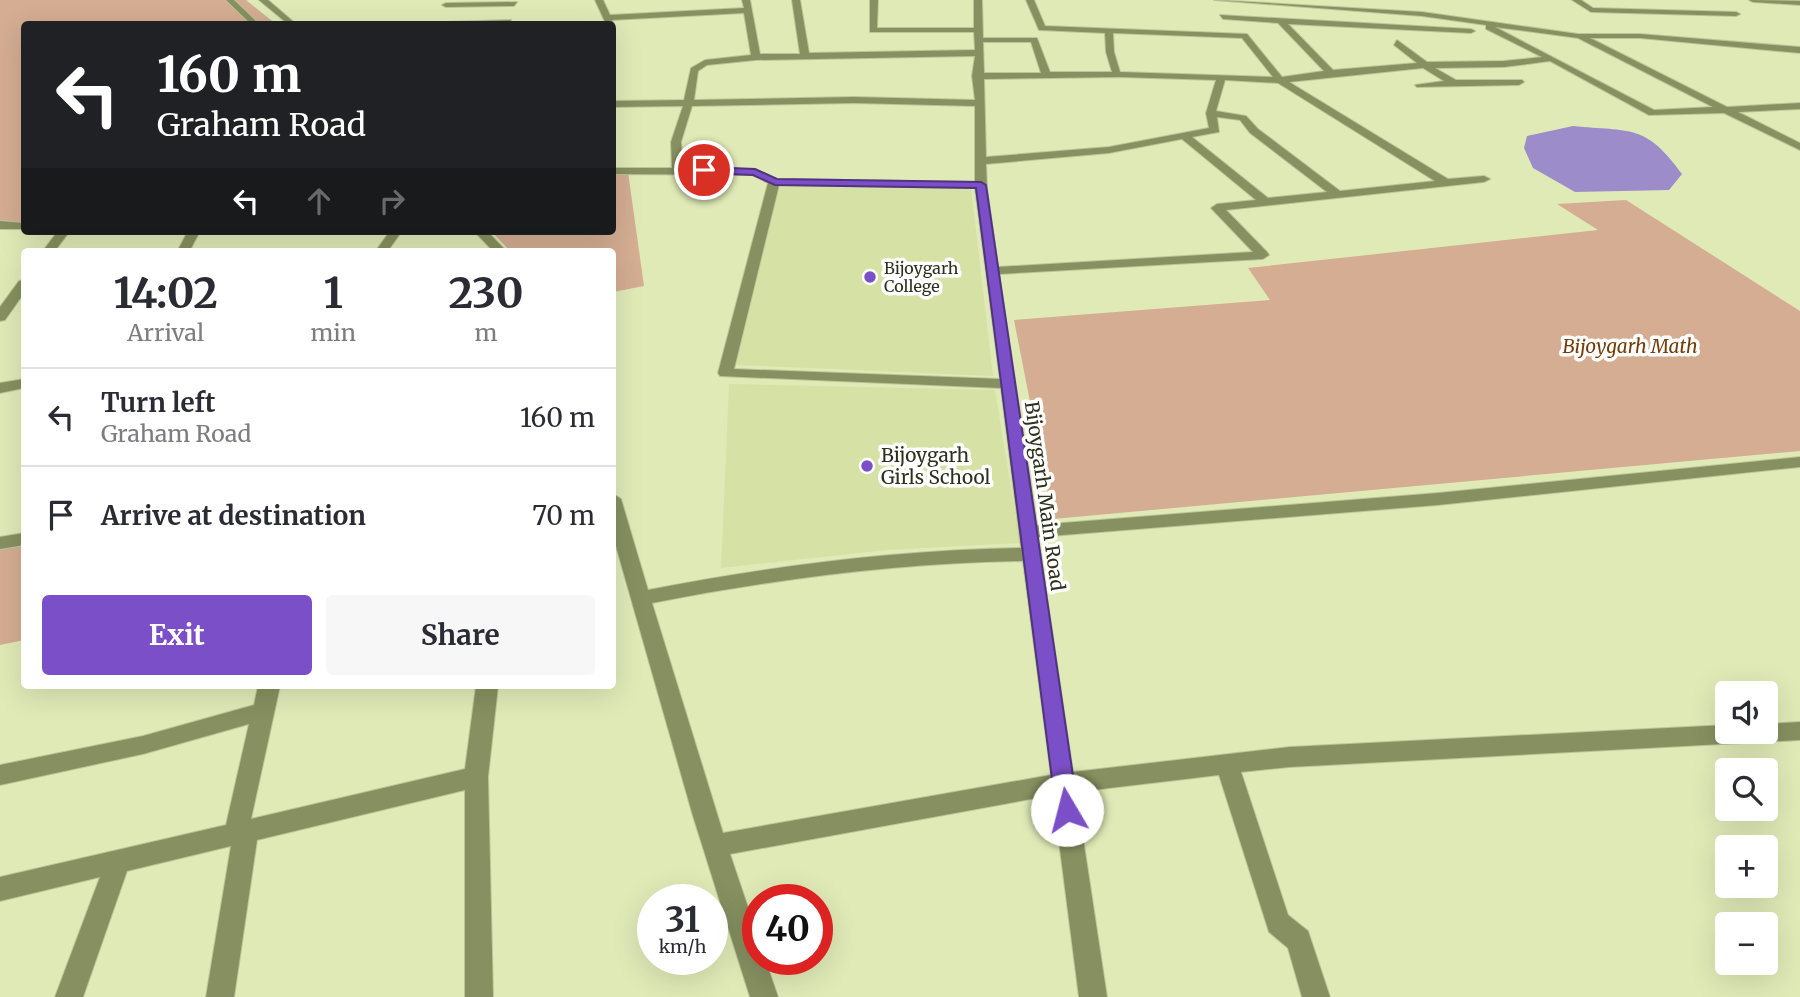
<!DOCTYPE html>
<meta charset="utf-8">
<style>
:root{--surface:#fff;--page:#f7f7f7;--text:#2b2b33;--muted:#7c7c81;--line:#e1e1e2;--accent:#7b4fc7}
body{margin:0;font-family:Merriweather,serif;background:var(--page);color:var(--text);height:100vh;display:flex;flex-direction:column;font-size:26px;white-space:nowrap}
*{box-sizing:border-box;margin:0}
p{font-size:23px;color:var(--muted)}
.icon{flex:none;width:38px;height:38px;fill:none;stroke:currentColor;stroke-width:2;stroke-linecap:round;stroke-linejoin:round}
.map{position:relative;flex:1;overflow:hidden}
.drawer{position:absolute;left:21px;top:248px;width:595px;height:441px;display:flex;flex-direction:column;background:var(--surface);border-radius:7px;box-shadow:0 7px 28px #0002}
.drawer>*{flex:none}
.top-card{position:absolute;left:21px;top:21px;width:595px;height:214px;border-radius:7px;box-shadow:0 7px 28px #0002;background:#202124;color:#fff;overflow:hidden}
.buttons{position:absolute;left:1715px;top:681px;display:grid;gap:14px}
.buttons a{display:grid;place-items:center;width:63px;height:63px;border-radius:7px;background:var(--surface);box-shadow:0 7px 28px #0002;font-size:35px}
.speed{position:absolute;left:637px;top:884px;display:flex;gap:14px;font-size:35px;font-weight:700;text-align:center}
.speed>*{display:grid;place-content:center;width:91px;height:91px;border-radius:50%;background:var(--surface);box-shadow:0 7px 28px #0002;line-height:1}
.speed small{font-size:18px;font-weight:400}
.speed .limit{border:10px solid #d22;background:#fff;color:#111}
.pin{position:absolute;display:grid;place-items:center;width:60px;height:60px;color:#fff;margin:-30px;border:4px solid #fff;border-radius:50%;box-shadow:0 2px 7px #0007}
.me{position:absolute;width:77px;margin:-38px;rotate:352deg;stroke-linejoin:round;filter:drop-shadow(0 0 5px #0008)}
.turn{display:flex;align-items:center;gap:24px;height:147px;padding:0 21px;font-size:32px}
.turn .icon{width:91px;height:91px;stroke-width:2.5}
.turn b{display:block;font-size:49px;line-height:60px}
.lanes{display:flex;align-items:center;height:66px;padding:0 21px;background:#0003;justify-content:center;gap:35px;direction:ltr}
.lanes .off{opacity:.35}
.eta{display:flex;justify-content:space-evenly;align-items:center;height:119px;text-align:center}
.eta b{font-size:42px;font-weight:700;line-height:49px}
.action{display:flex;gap:14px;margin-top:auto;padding:14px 21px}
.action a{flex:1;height:80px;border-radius:7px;background:var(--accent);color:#fff;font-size:28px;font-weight:700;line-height:80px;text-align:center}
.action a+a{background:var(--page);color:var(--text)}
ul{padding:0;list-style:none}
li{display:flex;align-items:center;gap:21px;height:98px;padding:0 21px;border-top:2px solid var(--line)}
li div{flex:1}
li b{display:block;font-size:26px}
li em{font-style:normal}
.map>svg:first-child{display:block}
.built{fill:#d6e1a6}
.green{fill:#d4ad92}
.water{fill:#9d8cca}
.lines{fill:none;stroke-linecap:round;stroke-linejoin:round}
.minor-casing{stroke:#bcc598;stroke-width:2}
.minor{fill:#879060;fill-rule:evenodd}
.route{fill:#7b4fc7;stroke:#503381;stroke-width:2}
.poi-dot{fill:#7b4fc7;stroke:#fff;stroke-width:2.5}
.labels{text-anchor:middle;stroke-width:7;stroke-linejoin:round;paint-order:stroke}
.far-poi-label{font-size:16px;fill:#2c301c;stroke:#fff;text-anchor:start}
.park-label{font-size:19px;font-style:italic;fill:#733c07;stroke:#fff}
.poi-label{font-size:19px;fill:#2c301c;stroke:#fff;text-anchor:start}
.street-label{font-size:19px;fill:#2c301c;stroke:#fff}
</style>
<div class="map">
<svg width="1800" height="997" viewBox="0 0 1800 997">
<rect width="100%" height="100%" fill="#e0eab7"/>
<path class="built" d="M 780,186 L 971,188 L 993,376 L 736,365 Z
M 729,384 L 995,390 L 1020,543 L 887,550 L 721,568 Z"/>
<path class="green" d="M 0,0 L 246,0 L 276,24 L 24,24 L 24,229 L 0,225 Z
M 628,172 L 644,286 L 613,292 L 612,252 L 511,252 L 491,231 L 612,231 L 613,173 Z
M 1626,200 L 1800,311 L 1800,451 L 1053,519 L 1014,320 L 1270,300 L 1248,268 L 1598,230 L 1557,204 Z
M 24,542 L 24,640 L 0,645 L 0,547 Z"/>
<path class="water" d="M 1573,126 C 1631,132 1645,123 1682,174 L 1669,190 L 1575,192 L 1533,168 L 1524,148 L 1527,136 Z"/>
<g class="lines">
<defs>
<path id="minor" d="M 226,0 L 234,0 L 259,24 L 251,24 Z
M 259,0 L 268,0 L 296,24 L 288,24 Z
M 595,0 L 603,0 L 610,15 L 744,8 L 742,0 L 750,0 L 760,54 L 800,54 L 792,0 L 800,0 L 809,53 L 975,50 L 974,32 L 870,32 L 870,0 L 878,0 L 877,28 L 974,28 L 974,0 L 982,0 L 983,38 L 1037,38 L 1050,72 L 1112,72 L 1106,52 L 1105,33 L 1039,30 L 1026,0 L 1034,0 L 1045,26 L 1247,34 L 1282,77 L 1324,71 L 1278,23 L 1223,19 L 1220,15 L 1471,29 L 1475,31 L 1471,33 L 1288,24 L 1333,70 L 1417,63 L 1394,45 L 1397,40 L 1427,62 L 1504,61 L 1542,57 L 1486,29 L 1486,25 L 1422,16 L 1214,0 L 1422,12 L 1578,34 L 1640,34 L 1800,47 L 1800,53 L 1640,38 L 1590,38 L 1727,107 L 1800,103 L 1800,109 L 1738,112 L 1800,143 L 1800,150 L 1724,113 L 1649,115 L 1550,61 L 1504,67 L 1435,68 L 1456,80 L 1522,80 L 1524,82 L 1519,85 L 1417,87 L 1415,85 L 1444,81 L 1423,68 L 1289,82 L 1448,179 L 1484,176 L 1490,179 L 1484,182 L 1226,210 L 1267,252 L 1269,255 L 1263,259 L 999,274 L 1037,525 L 1438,493 L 1800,457 L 1800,467 L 1438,505 L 1038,537 L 1073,772 L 1290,747 L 1727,725 L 1727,732 L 1766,732 L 1766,724 L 1800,722 L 1800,740 L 1290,767 L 1241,772 L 1288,915 L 1308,931 L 1330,997 L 1302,997 L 1288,948 L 1269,932 L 1219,775 L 1076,792 L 1107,997 L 1079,997 L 1053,795 L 730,854 L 758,937 L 758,959 L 765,959 L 778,997 L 750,997 L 693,816 L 612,532 L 612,493 L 621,499 L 648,590 C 772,566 896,550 1021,548 L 1001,388 L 720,376 L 718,373 L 768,183 L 753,175 L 612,174 L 612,168 L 672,168 L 671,142 L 683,106 L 612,107 L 612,101 L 684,100 L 691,68 L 705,60 L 751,55 L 744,13 L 612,20 L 614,24 L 612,26 L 606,24 ZM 1495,27 L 1578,38 L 1713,107 L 1654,110 ZM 1113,33 L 1242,38 L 1273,77 L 1120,72 L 1114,52 ZM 983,42 L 1031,42 L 1041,73 L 984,73 ZM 975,56 L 972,76 L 975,100 L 854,97 L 694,100 L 698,71 L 707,65 L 756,60 ZM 1120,77 L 1216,80 L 1206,113 L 1209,128 L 1109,147 L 986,157 L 984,79 ZM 1225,80 L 1278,83 L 1435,181 L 1340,191 L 1258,129 L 1246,116 L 1216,111 ZM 854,103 L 975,106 L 975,182 L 776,179 L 755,169 L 683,168 L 681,142 L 692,106 ZM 1217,117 L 1240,120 L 1250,133 L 1327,192 L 1268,198 L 1192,137 L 1219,132 ZM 1182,139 L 1256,200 L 1217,204 L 1211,208 L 1253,252 L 998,267 L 987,189 L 986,164 L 1109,153 ZM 779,185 L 975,188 L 1000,379 L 734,369 ZM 1023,561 L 1051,775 L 723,833 L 652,603 C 775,579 898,563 1023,561 Z
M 1572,0 L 1581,0 L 1593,8 L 1736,12 L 1740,14 L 1736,16 L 1591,12 Z
M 1749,0 L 1800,1 L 1800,5 L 1753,2 Z
M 517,2 L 514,6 L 446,7 L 442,5 L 446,3 Z
M 511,20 L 508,24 L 442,24 L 446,22 Z
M 0,221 L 24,223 L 24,229 L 0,229 Z
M 58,231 L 70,231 L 54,252 L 42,252 Z
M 188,231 L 200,231 L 189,252 L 177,252 Z
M 390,231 L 402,231 L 387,252 L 375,252 Z
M 474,231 L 487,231 L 507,252 L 494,252 Z
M 24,280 L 24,293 L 5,320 L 0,321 L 0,307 L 19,281 Z
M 24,379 L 24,388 L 0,393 L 0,383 Z
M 24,533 L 24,545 L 0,549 L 0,537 Z
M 258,686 L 280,686 L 251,819 L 465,769 L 476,686 L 498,686 L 488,777 L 493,997 L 465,997 L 465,790 L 257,840 L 234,997 L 206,997 L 231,846 L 127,871 L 83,997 L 55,997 L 100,877 L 0,901 L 0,877 L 226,825 L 249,724 L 143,754 L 0,785 L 0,765 L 143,736 L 254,705 Z"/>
</defs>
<use href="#minor" class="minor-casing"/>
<use href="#minor" class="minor"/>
</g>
<path class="route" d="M 704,167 L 755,169 L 777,179 L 981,182 L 986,185 L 1078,810 L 1075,817 L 1067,820 L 1060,817 L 1056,810 L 976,188 L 775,185 L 753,175 L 700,173 L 700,168 Z"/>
<g class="poi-dot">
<circle cx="870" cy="277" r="7"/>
<circle cx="867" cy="466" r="7"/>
</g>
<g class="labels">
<g class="far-poi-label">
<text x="884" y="274">Bijoygarh<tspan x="884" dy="18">College</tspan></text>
</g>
<g class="park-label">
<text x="1630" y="353">Bijoygarh Math</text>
</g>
<g class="poi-label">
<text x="881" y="462">Bijoygarh<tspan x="881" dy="22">Girls School</tspan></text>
</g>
<g class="street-label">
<text transform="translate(1045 496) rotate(82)" y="7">Bijoygarh Main Road</text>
</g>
</g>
</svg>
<div class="buttons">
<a><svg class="icon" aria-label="sound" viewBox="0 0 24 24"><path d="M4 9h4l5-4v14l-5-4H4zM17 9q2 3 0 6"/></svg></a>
<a><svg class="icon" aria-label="search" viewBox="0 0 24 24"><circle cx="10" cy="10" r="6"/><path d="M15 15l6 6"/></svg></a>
<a>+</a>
<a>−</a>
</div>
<div class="speed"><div>31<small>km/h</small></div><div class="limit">40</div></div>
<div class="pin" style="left:704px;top:170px;background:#d93025"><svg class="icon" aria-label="arrive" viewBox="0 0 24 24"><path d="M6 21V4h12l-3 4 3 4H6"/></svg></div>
<svg class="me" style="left:1067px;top:810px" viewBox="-20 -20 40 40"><circle r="19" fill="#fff"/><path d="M0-13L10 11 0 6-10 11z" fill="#7b4fc7"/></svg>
<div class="top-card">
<div class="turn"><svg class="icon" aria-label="left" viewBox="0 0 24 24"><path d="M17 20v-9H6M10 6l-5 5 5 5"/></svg><div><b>160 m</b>Graham Road</div></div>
<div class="lanes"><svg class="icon" aria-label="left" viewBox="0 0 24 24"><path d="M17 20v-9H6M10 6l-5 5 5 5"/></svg><svg class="icon off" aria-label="ahead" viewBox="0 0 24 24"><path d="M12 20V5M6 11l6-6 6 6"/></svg><svg class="icon off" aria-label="right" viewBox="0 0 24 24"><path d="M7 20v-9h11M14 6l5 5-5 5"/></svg></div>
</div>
<section class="drawer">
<div class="eta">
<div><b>14:02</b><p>Arrival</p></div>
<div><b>1</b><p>min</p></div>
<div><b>230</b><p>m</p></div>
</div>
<ul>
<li><svg class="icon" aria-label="left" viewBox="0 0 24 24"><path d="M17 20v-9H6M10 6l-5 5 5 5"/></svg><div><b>Turn left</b><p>Graham Road</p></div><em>160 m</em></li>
<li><svg class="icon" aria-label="arrive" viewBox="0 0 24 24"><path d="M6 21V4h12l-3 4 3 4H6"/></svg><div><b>Arrive at destination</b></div><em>70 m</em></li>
</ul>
<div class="action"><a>Exit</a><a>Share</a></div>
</section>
</div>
